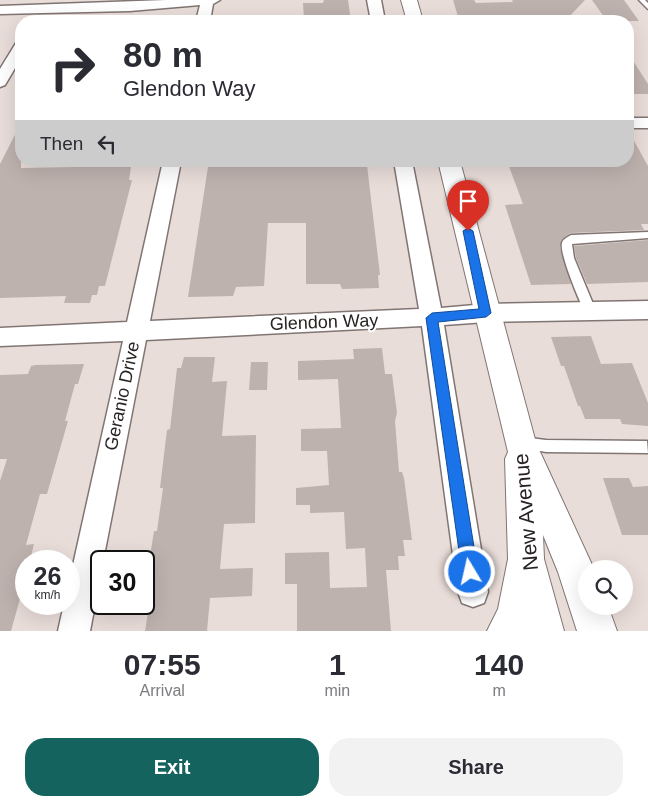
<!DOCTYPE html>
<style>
:root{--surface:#fff;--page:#f2f2f3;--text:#2b2b33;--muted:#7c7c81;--accent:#14635e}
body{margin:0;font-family:Helvetica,sans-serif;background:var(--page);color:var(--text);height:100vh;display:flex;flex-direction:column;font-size:19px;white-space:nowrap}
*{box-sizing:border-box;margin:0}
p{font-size:16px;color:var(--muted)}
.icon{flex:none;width:28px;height:28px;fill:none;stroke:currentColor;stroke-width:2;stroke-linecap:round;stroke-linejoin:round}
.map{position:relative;height:631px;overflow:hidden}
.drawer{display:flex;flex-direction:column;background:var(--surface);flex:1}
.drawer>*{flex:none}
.top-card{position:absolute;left:15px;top:15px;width:619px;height:152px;border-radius:20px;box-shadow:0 5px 20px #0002;background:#fff;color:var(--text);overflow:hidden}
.buttons{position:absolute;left:578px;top:560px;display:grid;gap:10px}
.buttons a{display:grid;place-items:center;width:55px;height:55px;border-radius:50%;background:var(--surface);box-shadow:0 5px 20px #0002;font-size:25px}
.speed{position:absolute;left:15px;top:550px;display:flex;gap:10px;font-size:25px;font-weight:700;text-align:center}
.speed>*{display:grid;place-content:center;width:65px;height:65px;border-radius:50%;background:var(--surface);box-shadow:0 5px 20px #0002;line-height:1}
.speed small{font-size:12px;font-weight:400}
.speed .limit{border:2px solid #111;border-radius:8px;background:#fff;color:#111}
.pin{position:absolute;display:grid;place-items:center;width:42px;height:42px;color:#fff;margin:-51px -21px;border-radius:50% 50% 50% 0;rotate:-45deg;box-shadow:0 0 5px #0007}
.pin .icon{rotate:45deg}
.me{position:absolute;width:55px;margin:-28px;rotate:351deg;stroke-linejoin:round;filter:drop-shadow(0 0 4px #0008)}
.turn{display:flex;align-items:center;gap:18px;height:105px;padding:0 25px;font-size:22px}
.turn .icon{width:65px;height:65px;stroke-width:2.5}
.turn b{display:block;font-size:35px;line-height:42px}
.then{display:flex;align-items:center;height:48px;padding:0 25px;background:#0003;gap:10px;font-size:19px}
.eta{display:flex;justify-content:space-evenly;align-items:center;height:85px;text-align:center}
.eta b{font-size:30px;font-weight:600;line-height:35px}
.primary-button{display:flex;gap:10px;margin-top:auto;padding:10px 25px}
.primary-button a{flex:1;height:58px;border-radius:20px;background:var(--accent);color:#fff;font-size:20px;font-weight:600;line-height:58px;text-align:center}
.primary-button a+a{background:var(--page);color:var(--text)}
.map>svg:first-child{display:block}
.building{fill:#beb2ae}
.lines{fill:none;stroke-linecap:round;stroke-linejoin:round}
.service-casing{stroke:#807572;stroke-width:3}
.minor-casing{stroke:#807572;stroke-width:3}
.secondary-casing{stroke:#807572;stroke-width:2}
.motorway-casing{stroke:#807572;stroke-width:2}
.service{fill:#fff;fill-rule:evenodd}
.minor{fill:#fff;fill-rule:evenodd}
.secondary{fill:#fff;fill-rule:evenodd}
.motorway{fill:#fff;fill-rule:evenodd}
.route{fill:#1a73e8;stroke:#114b97}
.labels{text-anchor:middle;stroke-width:4;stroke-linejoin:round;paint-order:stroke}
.street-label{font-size:18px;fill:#282322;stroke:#fff}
.near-street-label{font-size:21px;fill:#282322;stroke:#fff}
</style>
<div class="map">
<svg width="648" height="631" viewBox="0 0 648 631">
<rect width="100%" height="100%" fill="#e9ddd9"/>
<path class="building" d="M 324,0 L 348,0 L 351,21 L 304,21 L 303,3 L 323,3 Z
M 453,0 L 474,0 L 476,3 L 513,2 L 512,0 L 585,0 L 565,21 L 459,20 Z
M 592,0 L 624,0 L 639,21 L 607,21 Z
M 628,53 L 648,84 L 648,94 L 628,94 Z
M 21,123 L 21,168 L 74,167 L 76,161 L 132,161 L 129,180 L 132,180 L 105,286 L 99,286 L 97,295 L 92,295 L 90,303 L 64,303 L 66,296 L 0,298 L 0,164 Z
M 628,130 L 648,166 L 648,224 L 641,224 L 644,230 L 570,233 L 561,241 L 560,248 L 571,284 L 531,285 L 505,205 L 523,204 L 507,161 L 541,161 L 548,162 L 550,166 L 590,166 L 588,161 L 628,161 Z
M 254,161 L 322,161 L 323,166 L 367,165 L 380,275 L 378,275 L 379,288 L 342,289 L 340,284 L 306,284 L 306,223 L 268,223 L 264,286 L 236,287 L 233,296 L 188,297 L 208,167 L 253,166 Z
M 648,240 L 648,282 L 587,284 L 576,258 L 574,246 Z
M 591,336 L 601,364 L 632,363 L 648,403 L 648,426 L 622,424 L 620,419 L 585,419 L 580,406 L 578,406 L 564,366 L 561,366 L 551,337 Z
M 382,348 L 385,374 L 392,374 L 397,413 L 395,421 L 399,472 L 402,472 L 404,478 L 412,540 L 403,540 L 405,556 L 398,556 L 399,570 L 386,570 L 391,631 L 297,631 L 297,584 L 285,584 L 285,553 L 329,552 L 330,588 L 367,587 L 365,548 L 346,549 L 344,512 L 310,513 L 310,505 L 296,505 L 296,488 L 329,485 L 327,451 L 301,451 L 301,429 L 341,428 L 338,379 L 298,380 L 298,361 L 354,359 L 353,349 Z
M 184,357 L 215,357 L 212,382 L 227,381 L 222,436 L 256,435 L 255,523 L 224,524 L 220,569 L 253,568 L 252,596 L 210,598 L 207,631 L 145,631 L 154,575 L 147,575 L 154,531 L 157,531 L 163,488 L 160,488 L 165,446 L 167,430 L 170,429 L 177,368 L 181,368 Z
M 251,362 L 268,362 L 267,390 L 249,390 Z
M 84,364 L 78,384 L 75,384 L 65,421 L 68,421 L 47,494 L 40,494 L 26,545 L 34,544 L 30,561 L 26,561 L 26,577 L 11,631 L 0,631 L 0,481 L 7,459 L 0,459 L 0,375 L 28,374 L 31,366 L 36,365 Z
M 603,478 L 629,478 L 633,487 L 648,486 L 648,535 L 622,535 Z"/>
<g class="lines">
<defs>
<path id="service" d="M 639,0 L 645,0 L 648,3 L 648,9 Z
M 648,232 L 648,238 L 572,244 L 574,258 L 596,311 L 594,314 L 586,314 C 580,303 559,253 562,243 C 563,239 568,237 571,235 Z
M 522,437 L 546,440 L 647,441 L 648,453 L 546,452 L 517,447 L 515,443 L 517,439 Z"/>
<path id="minor" d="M 166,0 L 220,0 L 213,4 L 210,21 L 196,21 L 200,5 L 130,11 L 0,14 L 0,6 Z
M 367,0 L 381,0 L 385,21 L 371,21 Z
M 21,42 L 21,58 L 5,85 L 0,87 L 0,69 L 16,43 Z
M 628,118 L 648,118 L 648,128 L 628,128 Z
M 163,161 L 181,161 L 150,321 L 419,309 L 394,161 L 412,161 L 441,308 L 486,304 L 648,301 L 648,319 L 486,322 L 444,325 L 488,592 L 484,603 L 473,607 L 462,603 L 458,592 L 422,326 L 146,340 L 103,561 L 101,561 L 101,573 L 90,631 L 58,631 L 64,604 L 69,604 L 69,583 L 123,341 L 0,346 L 0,328 L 127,322 Z"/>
<path id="secondary" d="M 401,0 L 417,0 L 423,21 L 407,21 Z
M 438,161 L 460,161 L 536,443 L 594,569 L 586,569 L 586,606 L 608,606 L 617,631 L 577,631 L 558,572 L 543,535 L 544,559 L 564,631 L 524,631 L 508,559 L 505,459 L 508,452 Z"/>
<path id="motorway" d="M 526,541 L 539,546 C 541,551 544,556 544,561 C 543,583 538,611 528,631 L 487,631 L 498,609 L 508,559 L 513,546 Z"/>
</defs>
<use href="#service" class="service-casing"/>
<use href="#minor" class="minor-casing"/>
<use href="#secondary" class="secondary-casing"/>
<use href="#motorway" class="motorway-casing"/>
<use href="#service" class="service"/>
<use href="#minor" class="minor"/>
<use href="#secondary" class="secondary"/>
<use href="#motorway" class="motorway"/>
</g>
<path class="route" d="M 468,228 L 473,231 L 491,313 L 486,317 L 438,322 L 478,572 L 475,578 L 470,580 L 465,578 L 462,572 L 426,318 L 432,313 L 479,309 L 463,231 Z"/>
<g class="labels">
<g class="street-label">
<text transform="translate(324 322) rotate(-2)" y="6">Glendon Way</text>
<text transform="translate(122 396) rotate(-78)" y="6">Geranio Drive</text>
</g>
<g class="near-street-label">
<text transform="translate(526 512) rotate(-95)" y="7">New Avenue</text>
</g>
</g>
</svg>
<div class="buttons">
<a><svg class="icon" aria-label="search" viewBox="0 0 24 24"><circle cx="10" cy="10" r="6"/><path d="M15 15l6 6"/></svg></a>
</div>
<div class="speed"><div>26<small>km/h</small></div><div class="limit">30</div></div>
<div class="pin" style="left:468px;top:231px;background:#d93025"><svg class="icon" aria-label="arrive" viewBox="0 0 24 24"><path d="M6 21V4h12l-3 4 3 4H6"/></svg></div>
<svg class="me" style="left:470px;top:572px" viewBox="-20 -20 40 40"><circle r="17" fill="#1a73e8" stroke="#fff" stroke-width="3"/><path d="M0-11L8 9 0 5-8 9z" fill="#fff"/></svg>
<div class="top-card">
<div class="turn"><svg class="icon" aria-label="right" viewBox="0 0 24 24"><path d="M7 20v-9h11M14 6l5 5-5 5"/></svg><div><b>80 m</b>Glendon Way</div></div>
<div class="then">Then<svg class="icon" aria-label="left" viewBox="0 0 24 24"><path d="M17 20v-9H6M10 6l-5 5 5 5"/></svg></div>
</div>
</div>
<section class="drawer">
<div class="eta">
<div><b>07:55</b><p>Arrival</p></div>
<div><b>1</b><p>min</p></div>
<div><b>140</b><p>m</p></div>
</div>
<div class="primary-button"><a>Exit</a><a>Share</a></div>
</section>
